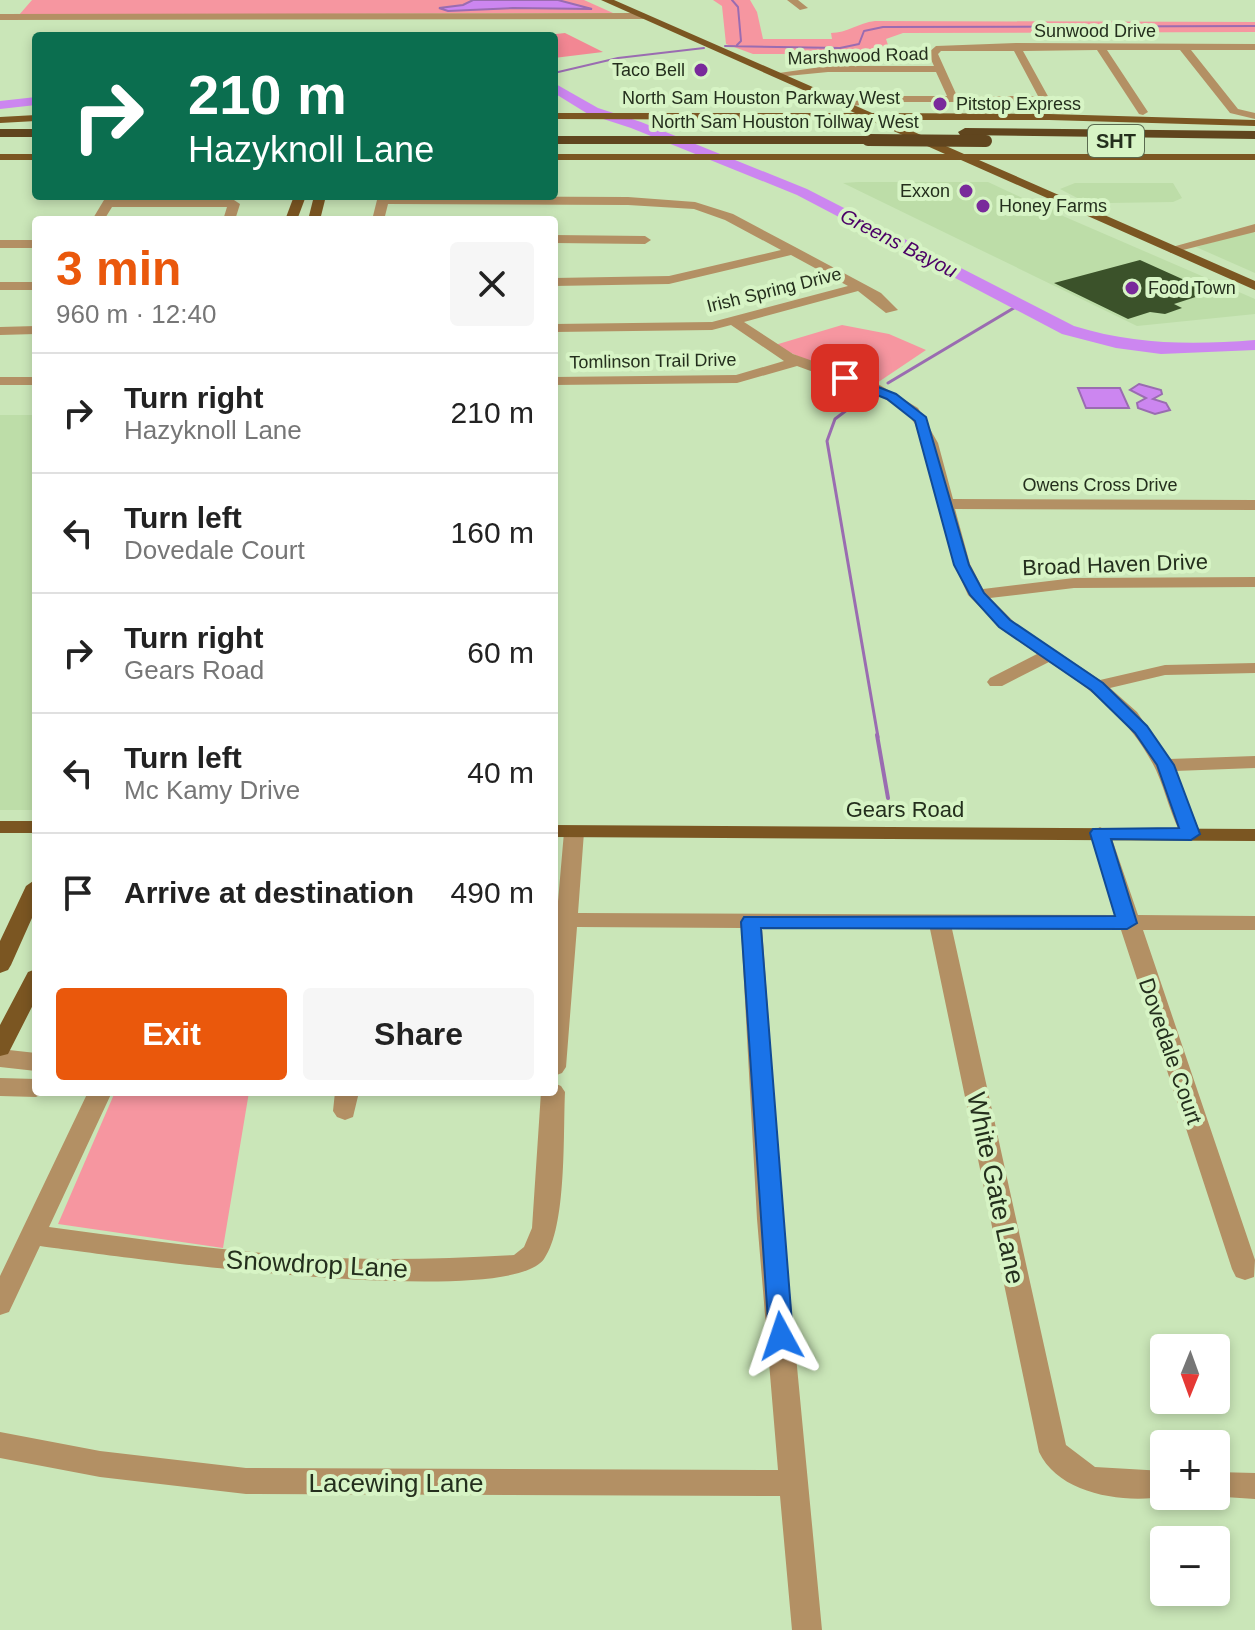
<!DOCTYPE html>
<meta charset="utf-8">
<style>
:root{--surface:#fff;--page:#f6f6f6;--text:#222;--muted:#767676;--line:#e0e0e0;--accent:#ea580c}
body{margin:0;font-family:Arial,sans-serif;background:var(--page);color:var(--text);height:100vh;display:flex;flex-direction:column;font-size:30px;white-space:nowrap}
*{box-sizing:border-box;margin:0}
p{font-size:26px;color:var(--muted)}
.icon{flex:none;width:44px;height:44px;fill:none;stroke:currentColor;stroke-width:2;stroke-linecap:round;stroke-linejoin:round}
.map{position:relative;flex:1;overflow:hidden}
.drawer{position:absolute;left:32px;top:216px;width:526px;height:880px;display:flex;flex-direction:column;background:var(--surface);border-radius:8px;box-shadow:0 4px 12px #0003}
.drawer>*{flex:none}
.hud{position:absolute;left:32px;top:32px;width:526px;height:168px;border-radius:8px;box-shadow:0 4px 12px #0003;background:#0b6e4f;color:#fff;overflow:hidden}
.needle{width:52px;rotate:181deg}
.tools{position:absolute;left:1150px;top:1334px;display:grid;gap:16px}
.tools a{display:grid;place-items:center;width:80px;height:80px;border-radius:8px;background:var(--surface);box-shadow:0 4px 12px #0003;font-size:40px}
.pin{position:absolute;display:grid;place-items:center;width:68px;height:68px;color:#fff;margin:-34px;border-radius:16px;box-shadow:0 4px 12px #0006}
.me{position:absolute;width:88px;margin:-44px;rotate:355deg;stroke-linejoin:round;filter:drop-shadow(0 0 6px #0008)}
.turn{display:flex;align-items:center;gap:28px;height:168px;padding:0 24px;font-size:36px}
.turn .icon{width:104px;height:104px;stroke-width:2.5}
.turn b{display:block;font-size:56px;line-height:68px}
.round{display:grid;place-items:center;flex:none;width:84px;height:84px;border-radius:8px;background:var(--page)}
.overview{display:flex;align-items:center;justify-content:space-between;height:136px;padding:0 24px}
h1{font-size:48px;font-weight:700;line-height:60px;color:var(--accent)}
.action{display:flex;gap:16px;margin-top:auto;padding:16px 24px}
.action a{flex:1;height:92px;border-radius:8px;background:var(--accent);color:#fff;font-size:32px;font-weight:700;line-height:92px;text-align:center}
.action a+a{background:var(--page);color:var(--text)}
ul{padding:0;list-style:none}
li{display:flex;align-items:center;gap:24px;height:120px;padding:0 24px;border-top:2px solid var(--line)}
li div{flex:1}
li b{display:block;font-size:30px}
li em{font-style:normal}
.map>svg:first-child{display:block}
.built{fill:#bddda8}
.green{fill:#f696a0}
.forest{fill:#f28793}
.water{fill:#cc86f0;stroke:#9a6cb1;stroke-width:2}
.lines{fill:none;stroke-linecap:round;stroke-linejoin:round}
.stream-far2{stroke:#9a6cb1;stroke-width:2}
.stream-far1{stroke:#9a6cb1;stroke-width:3}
.stream{stroke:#9a6cb1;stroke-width:4}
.river{fill:#cc86f0;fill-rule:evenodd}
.building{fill:#3b522a}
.minor{fill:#b39064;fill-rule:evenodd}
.major{fill:#7b5622;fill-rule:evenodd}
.highway{fill:#60451e;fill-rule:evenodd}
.highway-bridge{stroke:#60451e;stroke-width:12}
.route{fill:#1a73e8;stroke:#114b97;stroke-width:2}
.poi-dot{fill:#792a9b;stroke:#d7f4c5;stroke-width:3}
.labels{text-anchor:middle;stroke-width:8;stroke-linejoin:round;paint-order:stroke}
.far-street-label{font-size:18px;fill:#242f1d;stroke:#d7f4c5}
.far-poi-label{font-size:18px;fill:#242f1d;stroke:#d7f4c5;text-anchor:start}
.shield{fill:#d7f4c5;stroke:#5a6a4f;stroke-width:2}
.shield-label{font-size:20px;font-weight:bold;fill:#242f1d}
.far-water-label{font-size:20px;font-style:italic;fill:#4b0066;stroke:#d7f4c5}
.street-label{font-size:22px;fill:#242f1d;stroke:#d7f4c5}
.near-street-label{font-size:26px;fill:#242f1d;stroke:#d7f4c5}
</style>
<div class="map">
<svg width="1255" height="1630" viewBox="0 0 1255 1630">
<rect width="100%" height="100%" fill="#cae6b8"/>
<path class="built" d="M 858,182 L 988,182 L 1044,208 L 1081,200 L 1060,189 L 1075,183 L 1173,183 L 1182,198 L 1173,202 L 1109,203 L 1056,213 L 1255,299 L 1255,314 L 1137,326 L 843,183 Z
M 1252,231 L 1255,233 L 1255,273 L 1196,247 Z
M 0,415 L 36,415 L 36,810 L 0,810 Z"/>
<path class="green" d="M 32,0 L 584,0 L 613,13 L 19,15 Z
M 713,0 L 750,0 L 757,12 L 763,39 L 832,39 L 831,33 C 847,33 858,23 875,21 L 1255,22 L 1255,32 L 903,33 L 886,39 L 891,54 L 753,54 L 726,44 L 722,6 Z
M 842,325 L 889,334 L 926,350 L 874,385 L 822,368 L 775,345 Z
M 115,1092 L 249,1092 L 223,1248 L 58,1224 Z"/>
<path class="forest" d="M 565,33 L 603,52 L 554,58 L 554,36 L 538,36 Z"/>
<path class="water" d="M 473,0 L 558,0 L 592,9 L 513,8 L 448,11 L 439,8 L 463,5 Z
M 1139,384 L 1161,390 L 1162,394 L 1153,399 L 1166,403 L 1170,410 L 1155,414 L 1138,408 L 1137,403 L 1146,398 L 1130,390 Z
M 1078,388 L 1120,388 L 1129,408 L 1086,408 Z"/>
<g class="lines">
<path class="stream-far2" d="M 732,0 L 738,7 L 741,41 L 737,45
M 725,46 L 840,48 L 859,44 L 864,31 L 883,27 L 1255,26
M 554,73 L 618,58 L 704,48"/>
<path class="stream-far1" d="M 888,383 L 1019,305
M 868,394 L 835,419 L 827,441 L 878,737"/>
<path class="stream" d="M 877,735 L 888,798"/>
<path class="river" d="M 554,83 L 598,108 L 641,122 L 807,189 L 1074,326 C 1135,345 1193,345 1255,340 L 1255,350 L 1161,354 L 1116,348 L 1062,334 L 797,195 L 631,128 L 588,114 L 554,93 Z
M 36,97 L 36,105 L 0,109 L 0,101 Z"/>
</g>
<path class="building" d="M 1140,260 L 1211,292 L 1174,304 L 1182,308 L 1165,314 L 1150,312 L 1128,319 L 1054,283 Z"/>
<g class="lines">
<path class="minor" d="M 787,0 L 798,0 L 808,8 L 800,10 Z
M 0,14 L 643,13 L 648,16 L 643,19 L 0,20 Z
M 1016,43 L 1255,44 L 1255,50 L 1191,50 L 1238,109 L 1255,113 L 1255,119 L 1230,113 L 1180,50 L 1107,50 L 1148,112 L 1143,115 L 1139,114 L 1097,50 L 1023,51 L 1055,109 L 1050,112 L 1041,102 L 883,102 L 844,107 L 839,104 L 883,96 L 947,96 L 936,72 L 828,72 L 777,77 L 772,74 L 828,66 L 934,66 L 928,53 L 936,46 ZM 941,51 L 1014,51 L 1038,96 L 957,96 L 938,54 Z
M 383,196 L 628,197 L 695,202 L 733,214 L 797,248 L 881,293 L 898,310 L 886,313 L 858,291 L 744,322 L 793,354 L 878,384 L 918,408 L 938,443 L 953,499 L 1255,500 L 1255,510 L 955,509 L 970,564 L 983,589 L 1074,578 L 1255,577 L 1255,587 L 1074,588 L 990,598 L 1016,624 L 1100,680 L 1165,665 L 1255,663 L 1255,673 L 1165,675 L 1110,688 L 1137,712 L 1169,759 L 1255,756 L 1255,768 L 1175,771 L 1201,834 L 1191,840 L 1184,839 C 1171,818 1166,792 1156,770 C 1132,721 1094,691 1049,662 L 1002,686 L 990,686 L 987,682 L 990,678 L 1037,654 L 1004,631 L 968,595 L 954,564 L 929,466 L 915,424 L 908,414 L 882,397 L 797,366 L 737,383 L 554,385 L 554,377 L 736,375 L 784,361 L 731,325 L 712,330 L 554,332 L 554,324 L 712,322 L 848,286 L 791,255 L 669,284 L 554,286 L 554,278 L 669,276 L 781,250 L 725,220 L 694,209 L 628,205 L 388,204 L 384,220 L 372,220 L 377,200 Z
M 108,199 L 234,200 L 240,204 L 235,220 L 223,220 L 227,207 L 112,207 L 104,220 L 92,220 L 104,200 Z
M 1255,224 L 1255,232 L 1171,253 L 1165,249 Z
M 554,235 L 645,236 L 651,240 L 645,244 L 554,243 Z
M 0,240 L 36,240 L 36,248 L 0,248 Z
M 0,282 L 36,282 L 36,290 L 0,290 Z
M 36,326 L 36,334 L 0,335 L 0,327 Z
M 0,377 L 36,377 L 36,385 L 0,385 Z
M 574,826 L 584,832 L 578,913 L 1117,915 L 1090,833 L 1100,827 L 1110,833 L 1138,915 L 1255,916 L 1255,930 L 1143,930 L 1255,1260 L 1254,1277 L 1245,1280 L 1236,1277 L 1232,1269 L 1121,930 L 952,929 L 1066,1445 L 1095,1467 L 1164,1471 L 1164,1496 L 1167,1496 C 1126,1504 1059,1495 1039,1452 L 930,929 L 762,928 L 783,1219 L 822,1630 L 792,1630 L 780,1496 L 246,1494 L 100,1477 L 0,1458 L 0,1432 L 100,1451 L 246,1468 L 778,1470 L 757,1219 L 741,928 L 577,927 L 566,1067 L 562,1073 L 554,1076 L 554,913 L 557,913 L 564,832 Z
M 0,1049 L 36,1053 L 36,1071 L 0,1067 Z
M 0,1078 L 36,1079 L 36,1092 L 46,1092 L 36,1097 L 0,1096 Z
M 554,1083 L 561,1086 L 565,1092 C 563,1134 567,1227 544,1259 C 507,1312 113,1256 40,1246 L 9,1312 L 0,1315 L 0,1276 L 88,1092 L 112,1092 L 49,1227 C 132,1238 215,1250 299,1256 C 370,1261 442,1259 514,1255 L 524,1247 L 532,1228 L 541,1092 L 554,1092 Z
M 335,1092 L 359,1092 L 353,1117 L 345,1120 L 337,1117 L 333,1111 Z
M 1216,1472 L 1255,1473 L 1255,1499 L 1210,1496 L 1216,1496 Z"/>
<path class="major" d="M 601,0 L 614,0 L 872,113 L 1049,114 L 1255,120 L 1255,126 L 1049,120 L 887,120 L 964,154 L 1255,154 L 1255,160 L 979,160 L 1255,281 L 1255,290 L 961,160 L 554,160 L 554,154 L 945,154 L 869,120 L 554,119 L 554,113 L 855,113 Z
M 36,115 L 36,121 L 0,123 L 0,117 Z
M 0,154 L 36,154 L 36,160 L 0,160 Z
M 294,196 L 306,196 L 297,220 L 285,220 Z
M 314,196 L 326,196 L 320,220 L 308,220 Z
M 0,821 L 36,821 L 36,833 L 0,833 Z
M 554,825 L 1255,829 L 1255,841 L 554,837 Z
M 36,879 L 36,909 L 11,965 L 8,970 L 0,973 L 0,941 L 26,886 Z
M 36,969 L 36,999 L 8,1054 L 0,1056 L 0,1025 L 28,972 Z"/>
<path class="highway" d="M 965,128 L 1255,131 L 1255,139 L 960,135 L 958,132 Z
M 0,129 L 36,129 L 36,137 L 0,137 Z
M 554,136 L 868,136 L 875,140 L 868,144 L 554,144 Z"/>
<path class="highway-bridge" d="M 868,140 L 986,141"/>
</g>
<path class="route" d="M 845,374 L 896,394 L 926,417 L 969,565 L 984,593 L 1010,620 L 1103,683 L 1147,726 L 1174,765 L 1200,834 L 1191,840 L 1111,839 L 1137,923 L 1127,929 L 761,928 L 793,1336 L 789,1344 L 781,1347 L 772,1344 L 769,1336 L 741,922 L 744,917 L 1115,916 L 1090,833 L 1093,829 L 1179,828 L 1157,765 L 1135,733 L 1091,690 L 999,627 L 970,595 L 954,565 L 915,421 L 887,399 L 841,381 L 841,375 Z"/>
<g class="poi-dot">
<circle cx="701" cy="70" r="8"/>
<circle cx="940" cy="104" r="8"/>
<circle cx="966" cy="191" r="8"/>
<circle cx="983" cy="206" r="8"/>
<circle cx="1132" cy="288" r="8"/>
</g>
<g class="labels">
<g class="far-street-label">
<text x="1095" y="37">Sunwood Drive</text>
<text transform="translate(858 56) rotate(-2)" y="6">Marshwood Road</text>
<text x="761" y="104">North Sam Houston Parkway West</text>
<text x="785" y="128">North Sam Houston Tollway West</text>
<text transform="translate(774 290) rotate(-14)" y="6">Irish Spring Drive</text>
<text transform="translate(653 361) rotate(-1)" y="6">Tomlinson Trail Drive</text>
<text x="1100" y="491">Owens Cross Drive</text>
</g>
<g class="far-poi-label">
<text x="685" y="76" text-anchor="end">Taco Bell</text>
<text x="956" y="110">Pitstop Express</text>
<text x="950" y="197" text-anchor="end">Exxon</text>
<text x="999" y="212">Honey Farms</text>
<text x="1148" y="294">Food Town</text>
</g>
<rect class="shield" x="1088" y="125" width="56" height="32" rx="6"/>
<g class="shield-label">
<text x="1116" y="148">SHT</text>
</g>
<g class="far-water-label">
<text transform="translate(899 243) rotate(27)" y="7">Greens Bayou</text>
</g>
<g class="street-label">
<text transform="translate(1115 564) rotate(-2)" y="8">Broad Haven Drive</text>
<text x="905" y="817">Gears Road</text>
<text transform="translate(1171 1051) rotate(71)" y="8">Dovedale Court</text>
</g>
<g class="near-street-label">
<text transform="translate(996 1188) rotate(78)" y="9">White Gate Lane</text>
<text transform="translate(317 1264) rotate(3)" y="9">Snowdrop Lane</text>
<text x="396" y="1492">Lacewing Lane</text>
</g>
</g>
</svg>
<div class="tools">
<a><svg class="needle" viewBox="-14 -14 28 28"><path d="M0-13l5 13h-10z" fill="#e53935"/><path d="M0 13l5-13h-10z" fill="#767676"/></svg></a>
<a>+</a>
<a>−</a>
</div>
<div class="pin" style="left:845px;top:378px;background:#d93025"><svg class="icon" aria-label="arrive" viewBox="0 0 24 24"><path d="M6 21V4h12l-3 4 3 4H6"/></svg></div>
<svg class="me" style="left:781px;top:1336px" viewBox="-20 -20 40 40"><path d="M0-17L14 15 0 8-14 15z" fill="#1a73e8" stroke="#fff" stroke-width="4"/></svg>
<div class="hud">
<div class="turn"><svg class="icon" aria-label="right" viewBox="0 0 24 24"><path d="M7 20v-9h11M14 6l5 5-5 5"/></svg><div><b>210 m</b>Hazyknoll Lane</div></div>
</div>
<section class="drawer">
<div class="overview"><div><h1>3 min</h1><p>960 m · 12:40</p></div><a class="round"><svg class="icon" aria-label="close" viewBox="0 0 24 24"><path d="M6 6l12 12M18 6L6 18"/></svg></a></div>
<ul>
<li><svg class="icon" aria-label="right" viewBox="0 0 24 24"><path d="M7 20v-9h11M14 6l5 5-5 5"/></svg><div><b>Turn right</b><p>Hazyknoll Lane</p></div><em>210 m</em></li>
<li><svg class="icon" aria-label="left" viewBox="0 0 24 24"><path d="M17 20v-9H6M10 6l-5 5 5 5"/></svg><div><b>Turn left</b><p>Dovedale Court</p></div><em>160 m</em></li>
<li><svg class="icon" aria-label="right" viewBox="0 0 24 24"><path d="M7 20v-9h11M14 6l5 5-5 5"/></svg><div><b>Turn right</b><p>Gears Road</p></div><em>60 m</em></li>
<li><svg class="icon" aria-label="left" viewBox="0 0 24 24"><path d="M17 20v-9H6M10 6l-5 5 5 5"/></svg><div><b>Turn left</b><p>Mc Kamy Drive</p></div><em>40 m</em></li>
<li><svg class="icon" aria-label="arrive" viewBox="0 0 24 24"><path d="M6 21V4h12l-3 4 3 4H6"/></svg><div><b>Arrive at destination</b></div><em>490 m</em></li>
</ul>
<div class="action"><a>Exit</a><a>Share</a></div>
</section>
</div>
